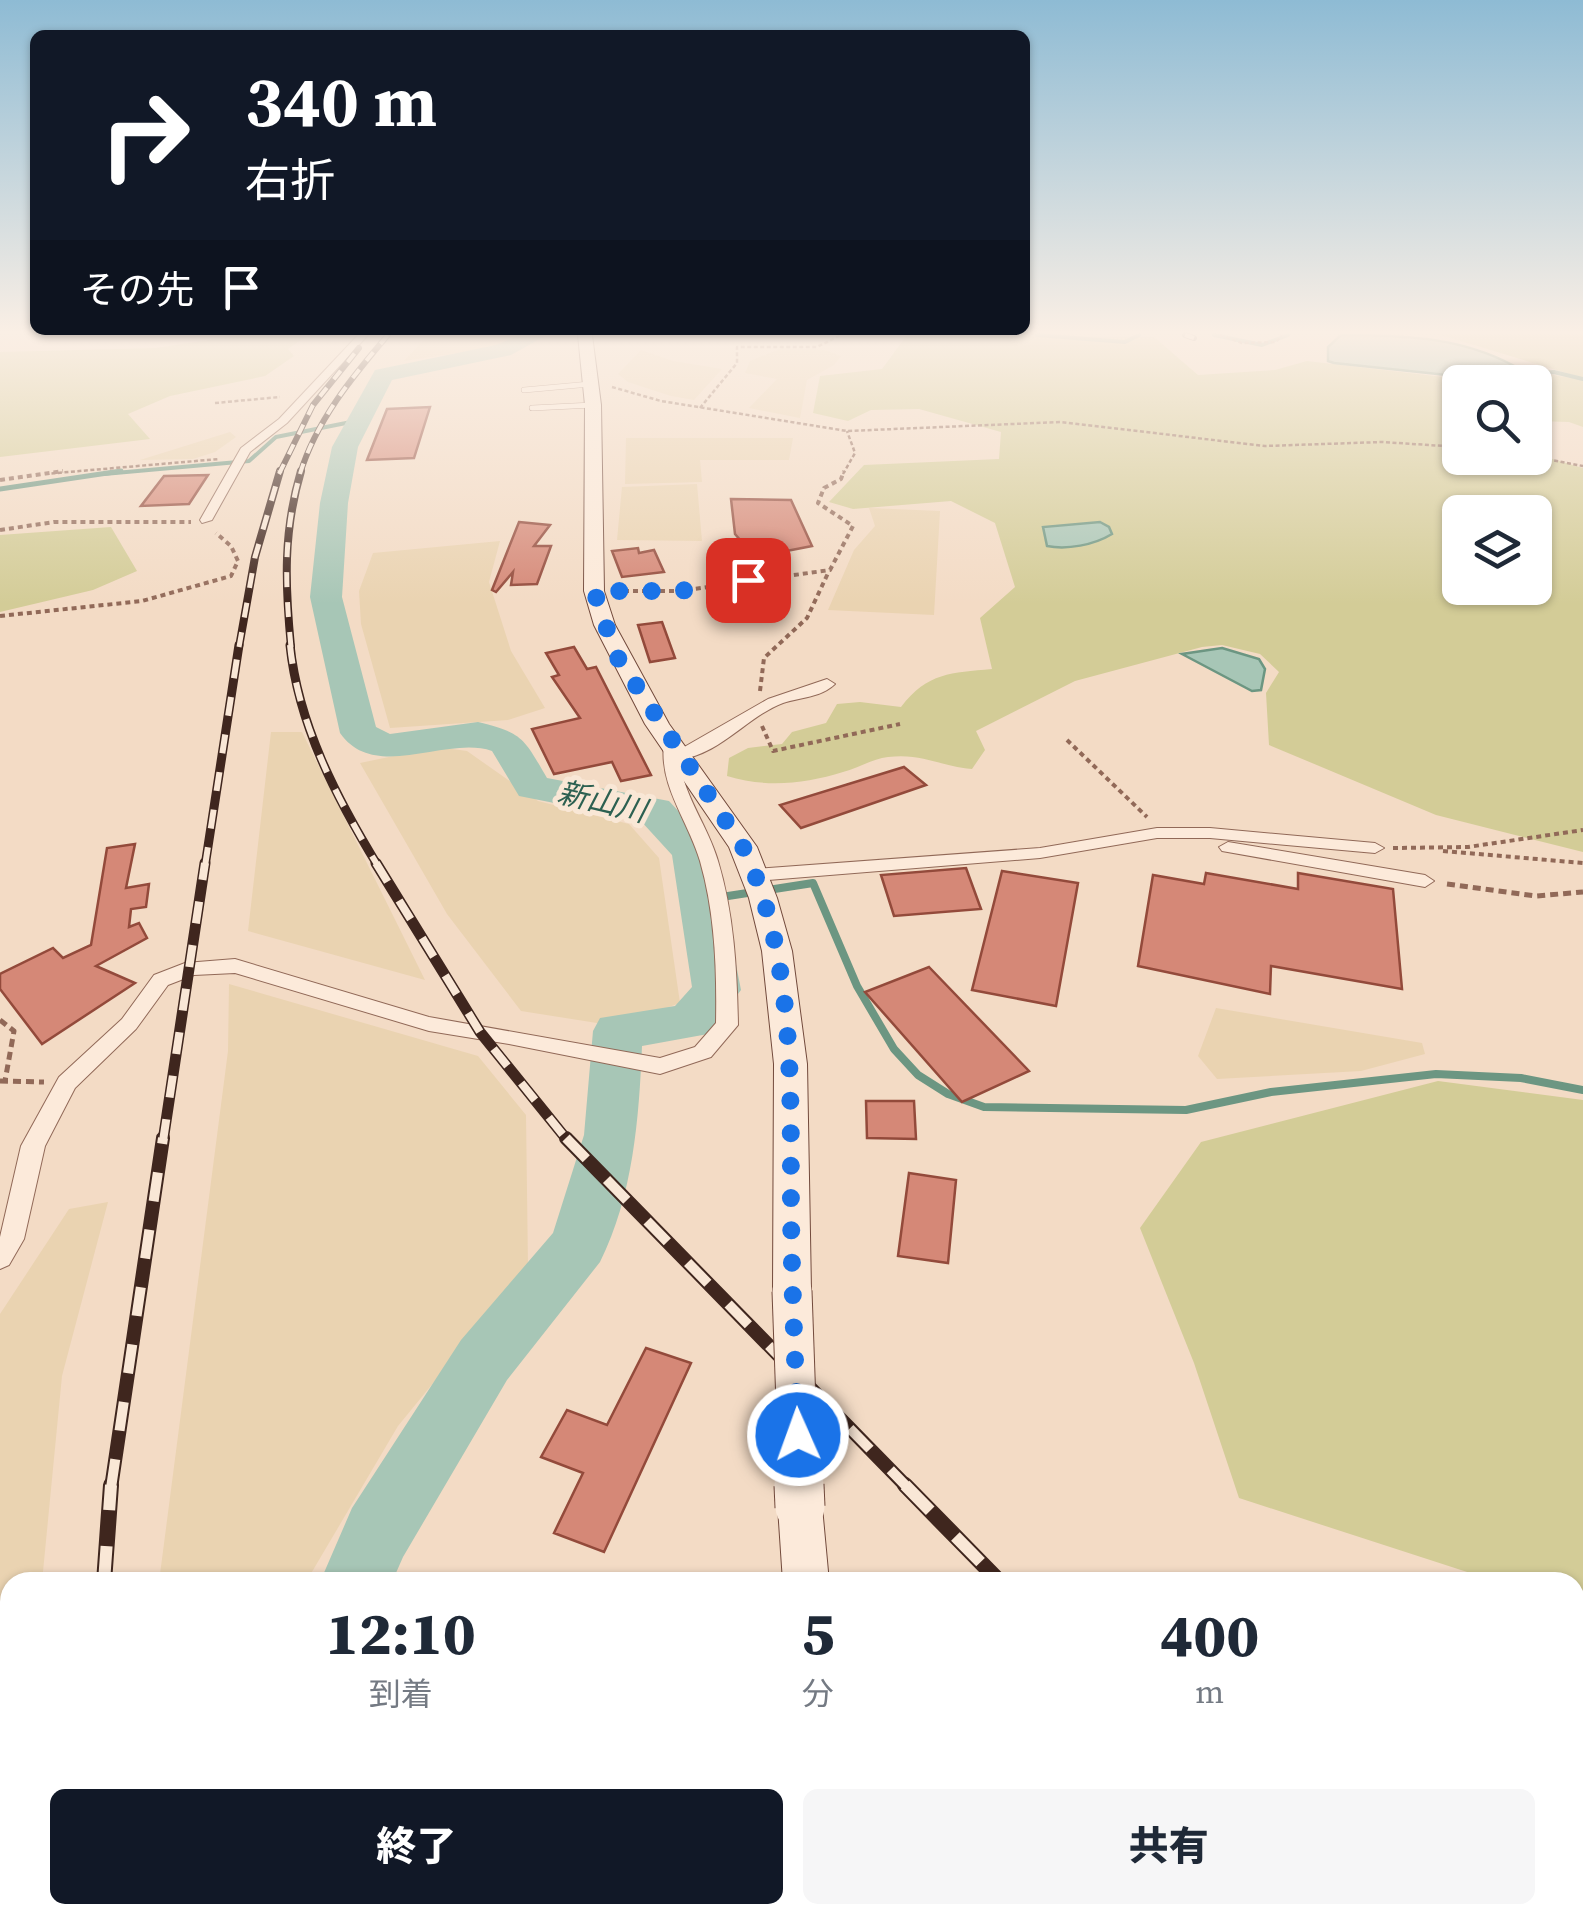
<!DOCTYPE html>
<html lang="ja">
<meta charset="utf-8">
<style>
:root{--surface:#fff;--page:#f6f6f7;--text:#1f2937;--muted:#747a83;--accent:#111827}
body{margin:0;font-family:"Source Serif 4","Noto Sans JP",serif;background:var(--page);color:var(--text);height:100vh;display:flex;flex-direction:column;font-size:38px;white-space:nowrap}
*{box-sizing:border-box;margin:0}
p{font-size:32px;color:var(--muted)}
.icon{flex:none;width:55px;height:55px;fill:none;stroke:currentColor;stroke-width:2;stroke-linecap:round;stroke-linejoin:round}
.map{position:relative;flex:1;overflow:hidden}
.panel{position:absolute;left:0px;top:1572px;width:1585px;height:352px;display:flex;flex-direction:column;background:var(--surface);border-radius:30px 30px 0 0;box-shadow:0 2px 8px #0004}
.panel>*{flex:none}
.hud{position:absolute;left:30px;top:30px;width:1000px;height:305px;border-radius:15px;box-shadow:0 2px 8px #0004;background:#111827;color:#fff;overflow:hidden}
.controls{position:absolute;left:1442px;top:365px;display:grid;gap:20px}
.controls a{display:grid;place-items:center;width:110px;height:110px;border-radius:15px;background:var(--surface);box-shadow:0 2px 8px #0004;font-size:50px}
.pin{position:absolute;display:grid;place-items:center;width:85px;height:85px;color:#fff;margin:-42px;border-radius:20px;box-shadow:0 5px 15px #0006}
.me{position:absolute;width:110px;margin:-55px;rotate:358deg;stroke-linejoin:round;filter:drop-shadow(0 0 8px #0008)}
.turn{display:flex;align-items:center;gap:35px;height:210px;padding:0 50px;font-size:45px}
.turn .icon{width:130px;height:130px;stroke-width:2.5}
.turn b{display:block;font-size:70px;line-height:85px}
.then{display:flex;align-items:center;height:95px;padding:0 50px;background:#0003;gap:20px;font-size:38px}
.eta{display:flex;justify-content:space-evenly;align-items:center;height:170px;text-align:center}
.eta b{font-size:60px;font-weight:800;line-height:70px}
.action{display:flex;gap:20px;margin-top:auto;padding:20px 50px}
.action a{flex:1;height:115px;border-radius:15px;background:var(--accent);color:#fff;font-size:40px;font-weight:800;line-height:115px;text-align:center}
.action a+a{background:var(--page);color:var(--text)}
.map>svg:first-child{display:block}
.farmland{fill:#ead3b1}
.green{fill:#d3cc97;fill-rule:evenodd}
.water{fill:#a7c6b6;stroke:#6c9682;stroke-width:2.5}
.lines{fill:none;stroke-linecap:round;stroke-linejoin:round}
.stream-far2{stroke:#6c9682;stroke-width:4}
.stream-far1{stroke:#6c9682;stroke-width:5}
.stream{stroke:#6c9682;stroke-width:8}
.river{fill:#a7c6b6;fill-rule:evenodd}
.building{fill:#d58877;stroke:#934a3b;stroke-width:2.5}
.lane-casing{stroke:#916958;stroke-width:6}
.street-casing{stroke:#916958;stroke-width:2}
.secondary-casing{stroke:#724a3c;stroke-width:2}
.path-far2{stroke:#916958;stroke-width:2.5;stroke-dasharray:4 2.5;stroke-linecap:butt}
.path-far1{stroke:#916958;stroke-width:4;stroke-dasharray:5 4;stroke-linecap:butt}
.path{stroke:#916958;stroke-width:5;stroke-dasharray:8 5;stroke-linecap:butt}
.lane{stroke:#fceada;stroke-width:5}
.street{fill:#fceada;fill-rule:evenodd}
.secondary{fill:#fceada;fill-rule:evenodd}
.rail-far5-casing{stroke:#3f261e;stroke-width:6}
.rail-far4-casing{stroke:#3f261e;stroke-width:8}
.rail-far3-casing{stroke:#3f261e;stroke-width:9}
.rail-far2-casing{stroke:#3f261e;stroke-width:11}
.rail-far1-casing{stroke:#3f261e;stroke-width:14}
.rail-casing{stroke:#3f261e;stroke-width:16}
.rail-far5{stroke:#f9e7d6;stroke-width:4;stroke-dasharray:11;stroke-linecap:butt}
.rail-far4{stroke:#f9e7d6;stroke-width:5;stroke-dasharray:15;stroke-linecap:butt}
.rail-far3{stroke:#f9e7d6;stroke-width:6;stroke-dasharray:19;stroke-linecap:butt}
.rail-far2{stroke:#f9e7d6;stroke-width:8;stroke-dasharray:22;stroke-linecap:butt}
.rail-far1{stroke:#f9e7d6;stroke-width:10;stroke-dasharray:29;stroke-linecap:butt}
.rail{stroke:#f9e7d6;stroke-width:12;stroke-dasharray:36;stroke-linecap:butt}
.secondary-bridge-far1-casing{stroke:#724a3c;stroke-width:41;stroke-linecap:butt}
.secondary-bridge-casing{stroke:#724a3c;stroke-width:51;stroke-linecap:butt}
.secondary-bridge-far1{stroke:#fceada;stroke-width:39}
.secondary-bridge{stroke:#fceada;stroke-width:49}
.route{stroke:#1a73e8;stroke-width:18;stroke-dasharray:0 32.4}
.labels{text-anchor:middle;stroke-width:10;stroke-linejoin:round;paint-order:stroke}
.water-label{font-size:30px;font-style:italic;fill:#2c6051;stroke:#f9e7d6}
</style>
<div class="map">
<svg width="1583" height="1924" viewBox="0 0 1583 1924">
<rect width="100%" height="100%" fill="#f3dbc5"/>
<path class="farmland" d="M 428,335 L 532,335 L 484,349 L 404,361 Z
M 782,348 L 825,350 L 841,356 L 834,365 L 807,380 L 800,418 L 749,408 L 777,379 L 745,373 L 750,361 Z
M 641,350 L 673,361 L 722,369 L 694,400 L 671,396 L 628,382 L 618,374 Z
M 230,432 L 236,437 L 215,452 L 193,459 L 140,460 Z
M 626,438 L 793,438 L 789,460 L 700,460 L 702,482 L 625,484 Z
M 697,484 L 702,541 L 617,540 L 622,487 Z
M 869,508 L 940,511 L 934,615 L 828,610 L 854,550 L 875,526 Z
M 500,541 L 489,582 L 511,651 L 545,708 L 508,720 L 390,728 L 361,624 L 359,591 L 373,553 Z
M 271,732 L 302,732 L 425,980 L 248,931 Z
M 437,747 L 467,751 L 538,801 L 629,824 L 659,858 L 680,1003 L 616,1026 L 521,1011 L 447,914 L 360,763 Z
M 229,984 L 478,1056 L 526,1115 L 528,1267 L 398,1426 L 306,1582 L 159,1582 L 228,1051 Z
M 1216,1008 L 1422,1043 L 1425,1054 L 1361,1071 L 1217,1079 L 1198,1056 Z
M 108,1202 L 62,1376 L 42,1582 L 10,1582 L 10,1915 L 15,1915 L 14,1924 L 0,1924 L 0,1314 L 69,1209 Z
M 952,1915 L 1269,1915 L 1276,1924 L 954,1924 Z"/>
<path class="green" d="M 241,335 L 305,337 L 288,349 L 294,356 L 265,376 L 170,396 L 128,414 L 150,439 L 0,457 L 0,352 L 156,348 Z
M 907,335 L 1154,337 L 1198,375 L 1275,370 L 1307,361 L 1486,382 L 1460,382 L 1460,458 L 1535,458 L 1535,454 L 1583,468 L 1583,852 L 1436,815 L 1269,745 L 1266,693 L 1279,672 L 1260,654 L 1222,645 L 1202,647 L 1075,681 L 976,731 L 985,750 L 972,769 C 938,766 923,753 888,757 C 872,759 858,768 843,772 C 805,784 765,788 727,776 L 729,758 L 748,748 L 782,744 L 792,732 L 826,723 L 837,704 L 860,702 L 901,707 C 928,672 951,673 992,669 L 980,618 L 1015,587 L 995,523 L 951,501 L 853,509 L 829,502 L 864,465 L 999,459 L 1001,432 L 919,409 L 871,410 L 848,421 L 813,413 L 820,376 L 882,369 ZM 1460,512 L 1535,512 L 1535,588 L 1460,588 Z
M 1441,335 L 1583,335 L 1583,378 Z
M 1553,375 L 1583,380 L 1583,427 L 1569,422 L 1535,421 L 1535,382 L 1503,381 Z
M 111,527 L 137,571 L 93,590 L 0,612 L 0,535 Z
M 1438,1081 L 1583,1100 L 1583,1617 L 1575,1614 L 1575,1582 L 1498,1582 L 1239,1498 L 1194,1363 L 1140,1228 L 1201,1142 Z"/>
<path class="water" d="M 1341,335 C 1408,335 1470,337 1528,374 L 1494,380 L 1334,363 L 1328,361 L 1328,347 Z
M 1100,522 L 1109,527 L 1112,534 C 1094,545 1067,550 1047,546 L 1043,527 Z
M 1222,648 L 1259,659 L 1265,669 L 1261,690 L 1252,691 L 1182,654 Z"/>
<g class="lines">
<path class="stream-far2" d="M 1037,335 L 1125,342 L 1139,335
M 1214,335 L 1262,345 L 1288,335
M 1528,374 L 1554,372 L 1583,379
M 104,474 L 249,461 L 276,437 L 356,421"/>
<path class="stream-far1" d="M 0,489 L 121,471"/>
<path class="stream" d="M 768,890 L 813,883 L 857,986 L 894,1049 L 918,1075 L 948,1094 L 984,1107 L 1186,1110 L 1271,1092 L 1436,1074 L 1521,1078 L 1583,1090
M 702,900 L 754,892"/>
<path class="river" d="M 519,335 L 547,335 L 511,355 L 392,380 L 358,447 L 348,503 L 342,597 L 376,727 L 390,734 L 478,722 C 524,733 524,739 547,778 L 669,801 L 708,843 L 714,852 L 741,990 L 708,1034 L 642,1046 C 639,1119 633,1196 600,1262 L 507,1380 L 403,1557 L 392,1582 L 320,1582 L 352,1508 L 461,1340 L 553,1233 L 584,1135 L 593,1031 L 600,1018 L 675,1006 L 692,987 L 672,855 L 640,820 L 519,796 L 492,751 C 446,735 375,783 340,733 L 310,597 L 320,503 L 332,447 L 375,370 L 496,345 Z
M 166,1915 L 254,1915 L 251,1924 L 162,1924 Z"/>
</g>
<path class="building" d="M 430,407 L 414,458 L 367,460 L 387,409 Z
M 208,475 L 189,504 L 141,506 L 164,476 Z
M 731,499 L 791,500 L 812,546 L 776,553 L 771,604 L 739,604 L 747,548 L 735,534 Z
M 519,522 L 550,525 L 534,546 L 551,546 L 537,584 L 511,585 L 513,572 L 496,592 L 492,590 Z
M 638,548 L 639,553 L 654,550 L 664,572 L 622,577 L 612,551 Z
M 662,622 L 675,658 L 650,662 L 638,625 Z
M 574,647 L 587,669 L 596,667 L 651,775 L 621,781 L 612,762 L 554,774 L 532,729 L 580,718 L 552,677 L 559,675 L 546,653 Z
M 904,767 L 926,785 L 801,828 L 780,805 Z
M 135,844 L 126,888 L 149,884 L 146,907 L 131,909 L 129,927 L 139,923 L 147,938 L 96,966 L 135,983 L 42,1044 L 0,989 L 0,974 L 53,948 L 63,958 L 91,945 L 107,848 Z
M 966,868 L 981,909 L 894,916 L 881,875 Z
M 1002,871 L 1078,883 L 1056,1006 L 972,990 Z
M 1206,873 L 1298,889 L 1298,873 L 1393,889 L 1402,989 L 1271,966 L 1270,994 L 1138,966 L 1153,875 L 1204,884 Z
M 929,967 L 1029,1071 L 962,1102 L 865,992 Z
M 866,1101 L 914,1101 L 916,1139 L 867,1138 Z
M 909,1173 L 956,1180 L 948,1263 L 898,1256 Z
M 646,1348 L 691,1363 L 604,1552 L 554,1533 L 583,1473 L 541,1457 L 567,1410 L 607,1425 Z"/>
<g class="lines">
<defs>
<path id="lane" d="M 524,390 L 590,384
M 532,408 L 593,405"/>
<path id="street" d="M 358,335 L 368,335 L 287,423 L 250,452 L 212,520 L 202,523 L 200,520 L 241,448 L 279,419 Z
M 827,679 L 835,684 C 820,698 801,697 783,703 C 748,716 717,757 679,759 C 684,797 708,826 718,861 C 734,914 737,970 738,1025 L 711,1057 L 660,1074 L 509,1044 L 429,1031 L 235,973 L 194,975 L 168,985 L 136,1029 L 75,1088 L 45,1146 L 24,1239 L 9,1265 L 0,1269 L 0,1237 L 21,1146 L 59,1077 L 122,1019 L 154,975 L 185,963 L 235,959 L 429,1017 L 660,1058 L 695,1047 L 716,1023 C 717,969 715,913 700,861 C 688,820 659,787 664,743 L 666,740 L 678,740 L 679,750 L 768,699 Z
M 1157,828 L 1210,828 L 1375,843 L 1384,848 L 1375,853 L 1210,838 L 1157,838 L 1040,858 L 756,881 L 747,875 L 756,869 L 1040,848 Z
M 1228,842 L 1425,875 L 1434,881 L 1425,887 L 1222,851 L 1219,847 Z"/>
<path id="secondary" d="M 578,335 L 592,335 L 601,405 L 604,591 L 615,625 L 669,724 L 757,847 L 777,898 L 792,951 L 807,1064 L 811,1291 L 806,1303 L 792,1308 L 778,1303 L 773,1291 L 774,1064 L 762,951 L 749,898 L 729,847 L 645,724 L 594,625 L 584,591 L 585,405 Z
M 800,1485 L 816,1492 L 822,1507 L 829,1582 L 783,1582 L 778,1507 L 784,1492 Z
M 794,1915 L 883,1915 L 885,1924 L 794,1924 Z"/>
</defs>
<use href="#lane" class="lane-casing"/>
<use href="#street" class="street-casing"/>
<use href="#secondary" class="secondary-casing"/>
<path class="path-far2" d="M 1220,335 L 1242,343 L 1276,342 L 1282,335
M 612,387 L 661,401 L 847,431 L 1060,422 L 1265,446 L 1382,442 L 1460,447
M 215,403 L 280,397
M 700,408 L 737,363 L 737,347 L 817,347 L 841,335
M 1535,457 L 1583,466
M 45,474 L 219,459
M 843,474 L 855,453 L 847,431"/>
<path class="path-far1" d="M 0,480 L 63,471
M 0,530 L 54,522 L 191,522
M 615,591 L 680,591 L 830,570 L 853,526 L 818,503 L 824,488 L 841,479 L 844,471
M 0,616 L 142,601 L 231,576 L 238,561 L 231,546 L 216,533
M 760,691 L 764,658 L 807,618 L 829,571
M 762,726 L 773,751 L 900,724
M 1067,740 L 1147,817
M 1393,848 L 1468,847 L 1583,830
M 1443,851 L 1583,863"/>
<path class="path" d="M 1447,884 L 1536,896 L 1583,892
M 0,1020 L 14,1031 L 5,1081
M 0,1081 L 44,1082"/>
<use href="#lane" class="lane"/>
<use href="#street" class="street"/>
<use href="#secondary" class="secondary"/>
<defs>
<path id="rail-far5" d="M 1185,335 L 1194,338
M 279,474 L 313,405 L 359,348
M 300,474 C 316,421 352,377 388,335"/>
<path id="rail-far4" d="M 239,647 L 255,557 L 280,471
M 291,647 C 285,584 283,532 301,471"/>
<path id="rail-far3" d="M 290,645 C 298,724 337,799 378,866
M 205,866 L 239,645"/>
<path id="rail-far2" d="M 376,863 L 480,1032 L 568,1141
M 163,1141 L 205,863"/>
<path id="rail-far1" d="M 566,1138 L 908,1488
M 111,1488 L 163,1138"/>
<path id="rail" d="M 905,1485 L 1000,1582
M 104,1582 L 111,1485
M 87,1915 L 87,1924"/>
</defs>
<use href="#rail-far5" class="rail-far5-casing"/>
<use href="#rail-far4" class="rail-far4-casing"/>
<use href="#rail-far3" class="rail-far3-casing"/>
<use href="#rail-far2" class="rail-far2-casing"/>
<use href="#rail-far1" class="rail-far1-casing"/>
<use href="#rail" class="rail-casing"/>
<use href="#rail-far5" class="rail-far5"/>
<use href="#rail-far4" class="rail-far4"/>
<use href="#rail-far3" class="rail-far3"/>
<use href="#rail-far2" class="rail-far2"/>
<use href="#rail-far1" class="rail-far1"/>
<use href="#rail" class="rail"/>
<defs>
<path id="secondary-bridge-far1" d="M 792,1291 L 799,1488"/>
<path id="secondary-bridge" d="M 799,1485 L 800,1507"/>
</defs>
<use href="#secondary-bridge-far1" class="secondary-bridge-far1-casing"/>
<use href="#secondary-bridge" class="secondary-bridge-casing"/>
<use href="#secondary-bridge-far1" class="secondary-bridge-far1"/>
<use href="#secondary-bridge" class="secondary-bridge"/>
</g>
<linearGradient id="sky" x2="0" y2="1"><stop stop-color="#8ebbd4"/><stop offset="0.55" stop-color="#faefe5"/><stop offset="1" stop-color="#faefe5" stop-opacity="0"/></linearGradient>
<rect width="1583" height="604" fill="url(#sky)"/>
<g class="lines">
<path class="route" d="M 748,580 L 680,591 L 594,591 L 616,655 L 743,847 C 797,960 790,1092 791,1214 C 792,1288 795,1361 798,1435"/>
</g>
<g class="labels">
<g class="water-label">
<text transform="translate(602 802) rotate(13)" y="10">新山川</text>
</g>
</g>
</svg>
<div class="controls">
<a><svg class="icon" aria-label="search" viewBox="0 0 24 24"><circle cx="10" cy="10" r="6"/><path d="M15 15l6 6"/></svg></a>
<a><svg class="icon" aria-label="layers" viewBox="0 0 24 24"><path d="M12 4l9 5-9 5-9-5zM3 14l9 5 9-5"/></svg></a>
</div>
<div class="pin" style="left:748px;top:580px;background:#d93025"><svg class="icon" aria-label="arrive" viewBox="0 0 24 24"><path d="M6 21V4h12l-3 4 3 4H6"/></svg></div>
<svg class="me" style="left:798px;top:1435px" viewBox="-20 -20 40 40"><circle r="17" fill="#1a73e8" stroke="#fff" stroke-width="3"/><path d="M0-11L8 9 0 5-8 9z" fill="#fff"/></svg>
<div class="hud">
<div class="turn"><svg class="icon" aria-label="right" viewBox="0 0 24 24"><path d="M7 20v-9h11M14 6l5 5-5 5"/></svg><div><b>340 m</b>右折</div></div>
<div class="then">その先<svg class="icon" aria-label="arrive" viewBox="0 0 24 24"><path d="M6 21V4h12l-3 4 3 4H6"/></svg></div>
</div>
<section class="panel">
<div class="eta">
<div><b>12:10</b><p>到着</p></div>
<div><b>5</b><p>分</p></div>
<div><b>400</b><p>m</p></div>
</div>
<div class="action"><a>終了</a><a>共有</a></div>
</section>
</div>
